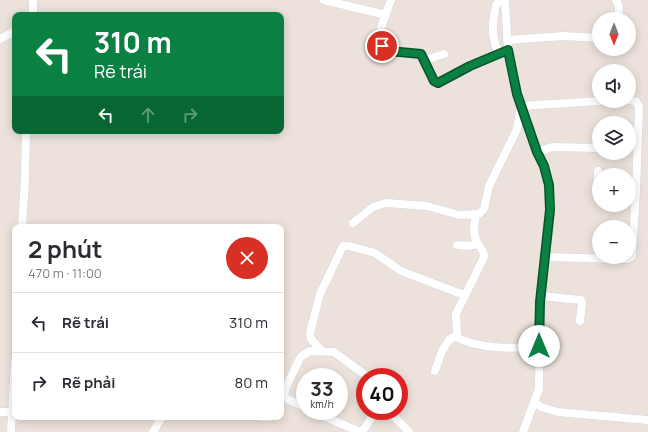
<!DOCTYPE html>
<html lang="vi">
<meta charset="utf-8">
<style>
:root{--surface:#fff;--page:#f2f2f3;--text:#2b2b33;--muted:#7c7c81;--line:#e1e1e2}
body{margin:0;font-family:Manrope,sans-serif;background:var(--page);color:var(--text);height:100vh;display:flex;flex-direction:column;font-size:15px;white-space:nowrap}
*{box-sizing:border-box;margin:0}
p{font-size:13px;color:var(--muted)}
.icon{flex:none;width:22px;height:22px;fill:none;stroke:currentColor;stroke-width:2;stroke-linecap:round;stroke-linejoin:round}
.map{position:relative;flex:1;overflow:hidden}
.side{position:absolute;left:12px;top:224px;width:272px;height:196px;display:flex;flex-direction:column;background:var(--surface);border-radius:8px;box-shadow:0 2px 10px #0003}
.side>*{flex:none}
.hud{position:absolute;left:12px;top:12px;width:272px;height:122px;border-radius:8px;box-shadow:0 2px 10px #0003;background:#0b8043;color:#fff;overflow:hidden}
.needle{width:26px;rotate:180deg}
.tools{position:absolute;left:592px;top:12px;display:grid;gap:8px}
.tools a{display:grid;place-items:center;width:44px;height:44px;border-radius:50%;background:var(--surface);box-shadow:0 2px 10px #0003;font-size:20px}
.speed{position:absolute;left:296px;top:368px;display:flex;gap:8px;font-size:20px;font-weight:700;text-align:center}
.speed>*{display:grid;place-content:center;width:52px;height:52px;border-radius:50%;background:var(--surface);box-shadow:0 2px 10px #0003;line-height:1}
.speed small{font-size:10px;font-weight:400}
.speed .limit{border:6px solid #d22;background:#fff;color:#111}
.pin{position:absolute;display:grid;place-items:center;width:34px;height:34px;color:#fff;margin:-17px;border:2px solid #fff;border-radius:50%;box-shadow:0 1px 4px #0007}
.me{position:absolute;width:44px;margin:-22px;rotate:0deg;stroke-linejoin:round;filter:drop-shadow(0 0 3px #0008)}
.turn{display:flex;align-items:center;gap:14px;height:84px;padding:0 16px;font-size:18px}
.turn .icon{width:52px;height:52px;stroke-width:2.5}
.turn b{display:block;font-size:28px;line-height:34px}
.lanes{display:flex;align-items:center;height:38px;padding:0 16px;background:#0003;justify-content:center;gap:20px;direction:ltr}
.lanes .off{opacity:.35}
.round{display:grid;place-items:center;flex:none;width:42px;height:42px;border-radius:21px;background:var(--page)}
.overview{display:flex;align-items:center;justify-content:space-between;height:68px;padding:0 16px}
h1{font-size:24px;font-weight:700;line-height:30px}
ul{padding:0;list-style:none}
li{display:flex;align-items:center;gap:12px;height:60px;padding:0 16px;border-top:1px solid var(--line)}
li div{flex:1}
li b{display:block;font-size:15px}
li em{font-style:normal}
.map>svg:first-child{display:block}
.lines{fill:none;stroke-linecap:round;stroke-linejoin:round}
.minor-casing{stroke:#d1d7e3;stroke-width:9}
.minor{stroke:#fff;stroke-width:8}
.route-casing{stroke:#07532c;stroke-width:10}
.route{stroke:#0b8043;stroke-width:7}
</style>
<div class="map">
<svg width="648" height="432" viewBox="0 0 648 432">
<rect width="100%" height="100%" fill="#ece2db"/>
<g class="lines">
<defs>
<path id="minor" d="M 324,0 L 386,15
M 391,0 C 385,17 367,50 396,52 C 404,52 414,51 421,54 L 434,81 L 436,82 L 442,81 L 470,66 L 508,50
M 505,0 L 508,50 L 511,71 L 526,121 L 544,166 L 550,197 L 549,218 L 540,302 L 539,389 L 523,432
M 616,0 L 619,7 L 618,19
M 33,15 L 33,0
M 0,39 L 15,31
M 507,40 L 563,36 L 599,38
M 499,54 C 491,36 492,24 496,5 L 499,2 L 505,1
M 425,60 L 444,54
M 537,152 L 552,147 L 599,148
M 598,171 L 597,194 L 599,200
M 353,223 L 373,207 L 386,203 L 427,206 L 459,215 L 479,214 L 484,209 L 489,186 L 517,129 L 521,106 L 600,101
M 22,227 L 25,179 L 26,131
M 457,245 L 468,246 L 478,244
M 545,257 L 620,259 L 628,259 L 632,256 L 636,191 L 639,107 L 636,101 L 629,100
M 541,296 L 581,300 L 582,303 L 580,321
M 456,337 C 478,349 514,349 539,346
M 322,351 L 311,339 L 310,333 L 320,294 L 343,246 L 349,246 L 375,253 L 401,271 L 464,295
M 435,371 L 442,351 L 449,340 L 457,335 L 456,314 L 484,257 C 484,249 480,248 477,242 C 473,235 474,223 476,215
M 534,402 L 541,407 L 558,412 L 648,420
M 305,407 L 287,399 L 284,396 L 286,387 L 300,358 L 302,356 L 310,351 L 334,352 L 368,377
M 312,411 L 360,432 L 365,428 L 375,411
M 389,411 L 409,432
M 0,412 L 11,412
M 263,417 L 269,417
M 11,432 L 15,362
M 153,432 L 162,417"/>
</defs>
<use href="#minor" class="minor-casing"/>
<use href="#minor" class="minor"/>
</g>
<g class="lines">
<defs>
<path id="route" d="M 382,46 L 389,51 L 421,54 L 434,81 L 438,83 L 470,66 L 508,50 L 517,94 L 537,152 L 544,166 L 549,185 L 550,210 L 540,302 L 539,346"/>
</defs>
<use href="#route" class="route-casing"/>
<use href="#route" class="route"/>
</g>
</svg>
<div class="tools">
<a><svg class="needle" viewBox="-14 -14 28 28"><path d="M0-13l5 13h-10z" fill="#e53935"/><path d="M0 13l5-13h-10z" fill="#7c7c81"/></svg></a>
<a><svg class="icon" aria-label="sound" viewBox="0 0 24 24"><path d="M4 9h4l5-4v14l-5-4H4zM17 9q2 3 0 6"/></svg></a>
<a><svg class="icon" aria-label="layers" viewBox="0 0 24 24"><path d="M12 4l9 5-9 5-9-5zM3 14l9 5 9-5"/></svg></a>
<a>+</a>
<a>−</a>
</div>
<div class="speed"><div>33<small>km/h</small></div><div class="limit">40</div></div>
<div class="pin" style="left:382px;top:46px;background:#d93025"><svg class="icon" aria-label="arrive" viewBox="0 0 24 24"><path d="M6 21V4h12l-3 4 3 4H6"/></svg></div>
<svg class="me" style="left:539px;top:346px" viewBox="-20 -20 40 40"><circle r="19" fill="#fff"/><path d="M0-13L10 11 0 6-10 11z" fill="#0b8043"/></svg>
<div class="hud">
<div class="turn"><svg class="icon" aria-label="left" viewBox="0 0 24 24"><path d="M17 20v-9H6M10 6l-5 5 5 5"/></svg><div><b>310 m</b>Rẽ trái</div></div>
<div class="lanes"><svg class="icon" aria-label="left" viewBox="0 0 24 24"><path d="M17 20v-9H6M10 6l-5 5 5 5"/></svg><svg class="icon off" aria-label="ahead" viewBox="0 0 24 24"><path d="M12 20V5M6 11l6-6 6 6"/></svg><svg class="icon off" aria-label="right" viewBox="0 0 24 24"><path d="M7 20v-9h11M14 6l5 5-5 5"/></svg></div>
</div>
<section class="side">
<div class="overview"><div><h1>2 phút</h1><p>470 m · 11:00</p></div><a class="round" style="background:#d93025;color:#fff"><svg class="icon" aria-label="close" viewBox="0 0 24 24"><path d="M6 6l12 12M18 6L6 18"/></svg></a></div>
<ul>
<li><svg class="icon" aria-label="left" viewBox="0 0 24 24"><path d="M17 20v-9H6M10 6l-5 5 5 5"/></svg><div><b>Rẽ trái</b></div><em>310 m</em></li>
<li><svg class="icon" aria-label="right" viewBox="0 0 24 24"><path d="M7 20v-9h11M14 6l5 5-5 5"/></svg><div><b>Rẽ phải</b></div><em>80 m</em></li>
</ul>
</section>
</div>
